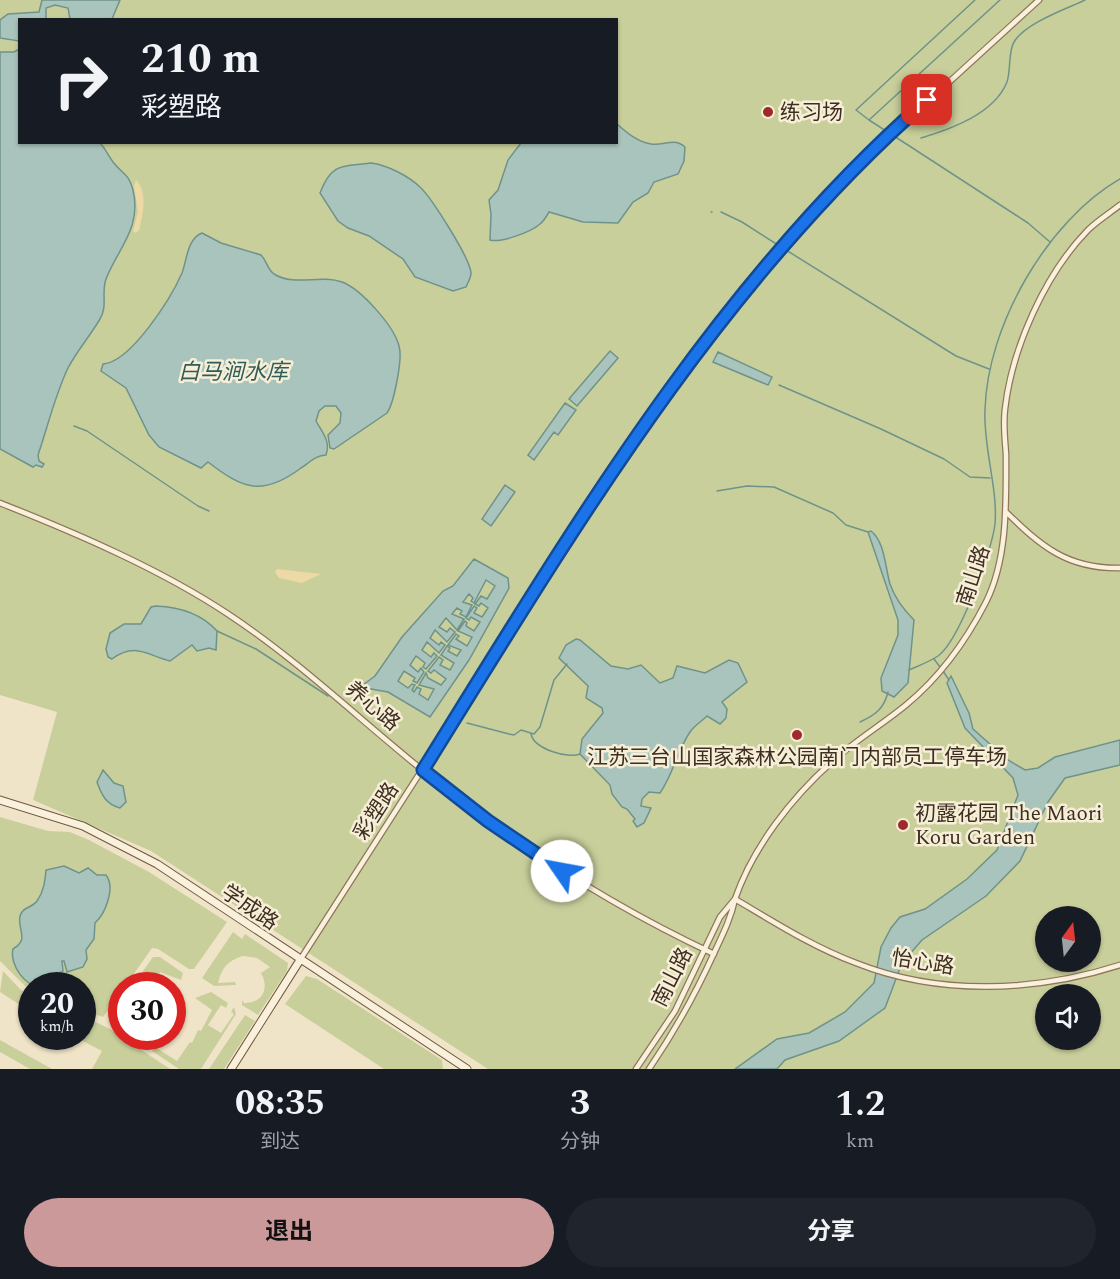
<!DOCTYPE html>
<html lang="zh">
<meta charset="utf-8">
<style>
:root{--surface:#171b24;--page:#20242c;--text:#f1f3f6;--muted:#9ea1a6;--accent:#cc999b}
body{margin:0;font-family:Spectral,"Noto Sans SC",serif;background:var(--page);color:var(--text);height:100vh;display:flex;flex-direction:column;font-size:22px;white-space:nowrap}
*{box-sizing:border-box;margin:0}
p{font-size:20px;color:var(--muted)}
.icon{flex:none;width:33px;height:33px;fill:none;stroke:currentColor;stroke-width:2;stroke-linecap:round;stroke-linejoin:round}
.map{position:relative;height:1069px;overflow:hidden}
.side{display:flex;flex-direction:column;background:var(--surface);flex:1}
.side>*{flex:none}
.guide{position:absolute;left:18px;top:18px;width:600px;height:126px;border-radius:0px;box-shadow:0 2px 4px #0004;background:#171b24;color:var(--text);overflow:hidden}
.needle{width:39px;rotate:15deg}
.tools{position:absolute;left:1035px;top:906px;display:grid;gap:12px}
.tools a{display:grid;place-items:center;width:66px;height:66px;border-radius:50%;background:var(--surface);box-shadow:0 2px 4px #0004;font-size:30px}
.speed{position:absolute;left:18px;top:972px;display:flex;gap:12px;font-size:30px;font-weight:700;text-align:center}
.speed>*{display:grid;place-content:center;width:78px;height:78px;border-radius:50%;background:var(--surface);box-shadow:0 2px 4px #0004;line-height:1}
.speed small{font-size:15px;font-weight:400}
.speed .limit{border:9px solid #d22;background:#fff;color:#111}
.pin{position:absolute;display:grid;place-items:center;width:51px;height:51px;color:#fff;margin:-26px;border-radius:12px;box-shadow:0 3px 9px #0006}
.me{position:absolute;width:66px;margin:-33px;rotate:303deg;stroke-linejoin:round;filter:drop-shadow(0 0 4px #0008)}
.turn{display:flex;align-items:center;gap:21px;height:126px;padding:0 24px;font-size:27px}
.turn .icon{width:78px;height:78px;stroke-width:2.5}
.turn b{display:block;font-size:42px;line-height:51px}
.eta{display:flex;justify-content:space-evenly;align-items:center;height:102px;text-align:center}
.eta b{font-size:36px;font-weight:700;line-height:42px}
.cta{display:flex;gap:12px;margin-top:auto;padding:12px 24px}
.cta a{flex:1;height:69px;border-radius:36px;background:var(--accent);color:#111;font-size:24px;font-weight:700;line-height:69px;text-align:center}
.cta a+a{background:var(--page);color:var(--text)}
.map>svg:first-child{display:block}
.green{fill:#c9cf9b;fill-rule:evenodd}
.sand{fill:#ecd9a5}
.water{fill:#a9c4bc;stroke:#6f938a;stroke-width:1.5;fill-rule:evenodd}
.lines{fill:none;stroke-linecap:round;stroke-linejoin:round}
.stream{stroke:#6f938a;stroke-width:1.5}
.street-casing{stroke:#8d765c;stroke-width:7}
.secondary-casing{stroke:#6f573f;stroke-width:9}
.street{stroke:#faf1dc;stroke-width:4.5}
.secondary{stroke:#faf1dc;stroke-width:7}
.route-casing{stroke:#114b97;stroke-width:15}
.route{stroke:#1a73e8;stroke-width:10}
.poi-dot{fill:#9e2a2b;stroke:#f7eed8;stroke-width:2}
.labels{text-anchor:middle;stroke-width:5;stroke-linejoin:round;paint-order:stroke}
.poi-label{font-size:21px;fill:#3d2e20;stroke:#f7eed8;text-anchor:start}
.street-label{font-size:21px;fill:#3d2e20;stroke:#f7eed8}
.water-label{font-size:22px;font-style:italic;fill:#2f5d5a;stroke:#f7eed8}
</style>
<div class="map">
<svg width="1120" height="1069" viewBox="0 0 1120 1069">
<rect width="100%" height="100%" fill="#f0e4c8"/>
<path class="green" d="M 0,0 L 1120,0 L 1120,1069 L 488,1069 L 151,851 L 33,800 L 57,712 L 0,695 ZM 20,20 L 616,20 L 616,142 L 20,142 ZM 1046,916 L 1090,916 L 1090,962 L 1046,962 ZM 1046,994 L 1090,994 L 1090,1040 L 1046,1040 Z
M 0,817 L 48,831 L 70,832 L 89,840 L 149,872 L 227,922 L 194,969 L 189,969 L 158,949 L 152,948 L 126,985 L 122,986 L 121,993 L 103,1017 L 83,1010 L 82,986 L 32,986 L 30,991 L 0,961 Z
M 233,932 L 242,939 L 245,934 L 288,963 L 287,971 L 258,1015 L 242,1005 L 242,1000 L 244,1003 C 262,1004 270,988 261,973 L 270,967 L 257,958 L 243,956 C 228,960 221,969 218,983 L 235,982 L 236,985 L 214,986 L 202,978 Z
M 153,957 L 160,957 L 183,973 L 181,980 L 160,972 L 156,984 L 151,979 L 146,985 L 133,985 Z
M 3,971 L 20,989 L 31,996 L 31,1012 L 0,992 Z
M 306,976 L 317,979 L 442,1060 L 443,1069 L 384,1069 L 285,1004 Z
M 211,992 L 228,1003 L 226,1008 L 221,1005 L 208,1025 L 221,1033 L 234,1014 L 231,1012 L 234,1007 L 236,1014 L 201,1069 L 179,1069 L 152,1051 L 155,1047 L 177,1061 L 190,1042 L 192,1043 L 198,1030 L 201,1031 L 212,1010 L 195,998 Z
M 245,1015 L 255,1021 L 224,1069 L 209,1069 Z
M 83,1016 L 110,1029 L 170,1069 L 92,1069 L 102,1051 L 75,1037 L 82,1036 Z
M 0,1040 L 52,1069 L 30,1069 L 0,1052 Z"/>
<path class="sand" d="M 136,180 C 148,192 143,215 139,230 L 136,233 L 133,231 L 138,212 L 134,186 Z
M 277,569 L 321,574 L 302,583 L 279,578 L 275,572 Z"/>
<path class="water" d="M 42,0 L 120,0 L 112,19 L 70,19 L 68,8 L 55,5 L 46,8 L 46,19 L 20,20 L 19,41 L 0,38 L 0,20 L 8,14 L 39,12 Z
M 19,49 L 20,142 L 100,143 C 105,148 108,155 113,162 C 122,174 128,172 133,190 C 142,228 118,248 106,279 C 101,293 108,306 100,319 C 90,336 77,351 68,368 C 55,395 48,426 38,455 L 39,461 L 44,464 L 42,467 L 36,465 L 33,467 L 0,449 L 0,52 L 14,52 Z
M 617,124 C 627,133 638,142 651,144 C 664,146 674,137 685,147 L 684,161 L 678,174 L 654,182 L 648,193 L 633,202 L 618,223 L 583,222 L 549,212 C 546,217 544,221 540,224 C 531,232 501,243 490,240 L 491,214 L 489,200 L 498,190 L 508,160 L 521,143 L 616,142 Z
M 371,163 C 387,165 409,176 421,188 C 432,199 470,258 471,273 C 471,278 468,282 466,287 L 453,291 L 415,277 L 403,259 L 369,236 L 348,228 L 338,221 L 320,193 C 332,161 344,167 371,163 Z
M 202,233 L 221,243 L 261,255 C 267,261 267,269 274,274 C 295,287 320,274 342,282 C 361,289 394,326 399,346 C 403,358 394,403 387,413 L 334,449 L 330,448 L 328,435 L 340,423 L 341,413 L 336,406 L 325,406 L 319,411 L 316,421 C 322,432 331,441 326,455 C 316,455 309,463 301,468 C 262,497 243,489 208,462 L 201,468 L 159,447 L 149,435 L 126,388 L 101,371 L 103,364 C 131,362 171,298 182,273 C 187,260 187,239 202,233 Z
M 610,351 L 618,358 L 577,406 L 569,399 Z
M 718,352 L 772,377 L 768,385 L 713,362 Z
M 565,403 L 576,410 L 558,435 L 554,432 L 534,460 L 528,455 Z
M 505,485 L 515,492 L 491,526 L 482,519 Z
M 871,531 C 885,542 885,567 890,584 C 895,599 903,609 914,620 L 908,683 L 894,697 L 882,691 L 881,678 L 898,635 L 898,620 L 868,532 Z
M 474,559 L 508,578 L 509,588 L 469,660 L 430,717 L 388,692 L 360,687 L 375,676 L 402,637 L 443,591 L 453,586 ZM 486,580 L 495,586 L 487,599 L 481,596 L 475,604 L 479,606 L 481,603 L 488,608 L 482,617 L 474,613 L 477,608 L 474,606 L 466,618 L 469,620 L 471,617 L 480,622 L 474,631 L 466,626 L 467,623 L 465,621 L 458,631 L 472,637 L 467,646 L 456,639 L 459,636 L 456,634 L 448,645 L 461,650 L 457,656 L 448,651 L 450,648 L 447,646 L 441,655 L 454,663 L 450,670 L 440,665 L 443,660 L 439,657 L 428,671 L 431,673 L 434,670 L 446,679 L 441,685 L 428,678 L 426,673 L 419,685 L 434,689 L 428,700 L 419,694 L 421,689 L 417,687 L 414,692 L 412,690 L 415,685 L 412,684 L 408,688 L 398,681 L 404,671 L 415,678 L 413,681 L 417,683 L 424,672 L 421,668 L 418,672 L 410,665 L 416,656 L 425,663 L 423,667 L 426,669 L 437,656 L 434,653 L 431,657 L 422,650 L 427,642 L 439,653 L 445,645 L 441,642 L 439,645 L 430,638 L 435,630 L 447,642 L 455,632 L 450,628 L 447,632 L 439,627 L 446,618 L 457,630 L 464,619 L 452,614 L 457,608 L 462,611 L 460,614 L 466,617 L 472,605 L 463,602 L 469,594 L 473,598 L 471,601 L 474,603 Z
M 156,606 C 179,607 201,613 217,631 L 216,650 L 209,648 L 197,651 L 192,645 L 170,661 C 147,655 135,642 112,659 L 108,657 L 106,649 L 110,633 L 124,624 L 141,624 L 151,607 Z
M 576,639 L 580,640 L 611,666 L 628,669 L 641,665 L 660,683 L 673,678 L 677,666 L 705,673 L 729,660 L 738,663 L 747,682 L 722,702 L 727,709 L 726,718 L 720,724 L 707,716 C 702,721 694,726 690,732 C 677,751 673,775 660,793 L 649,792 L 642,799 L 641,806 L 651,808 L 644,823 L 637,827 L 633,821 L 635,819 L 627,809 L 622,807 L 612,794 L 610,785 L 580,754 L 582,739 L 603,713 L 602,708 L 586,698 L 588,686 L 559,658 L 566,645 Z
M 951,676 L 969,713 L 973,729 L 1008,760 L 1025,770 L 1038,768 L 1055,757 L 1120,740 L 1120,765 L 1065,778 L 1048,802 L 1020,861 L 986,896 L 922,940 L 902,963 L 885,1008 L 839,1041 L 785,1060 L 777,1069 L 735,1069 L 777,1039 L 809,1033 L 845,1012 L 874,983 L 881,947 L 891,928 L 900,917 L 925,909 L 967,879 L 997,850 L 1018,795 L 1013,778 L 965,728 L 947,683 Z
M 103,770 L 114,783 L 123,786 L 126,802 L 120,808 C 106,804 102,796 97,782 Z
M 64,866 L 79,873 L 88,868 L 97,875 L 106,875 C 116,888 105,914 95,923 L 94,939 L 86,950 L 87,959 L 83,967 L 67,972 L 64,961 L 62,961 L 63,971 C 55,974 50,984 44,986 C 26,990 9,964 13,949 C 30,939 17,930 20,916 C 22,907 32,908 37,901 C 44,891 45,881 46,870 Z"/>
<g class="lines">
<path class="stream" d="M 975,0 L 856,110 L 869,120 L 1000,0
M 869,120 L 886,131
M 894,136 L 1028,223 L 1050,242
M 921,138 C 951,129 994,114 1007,82 C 1011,70 1008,52 1014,42 C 1025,23 1066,9 1085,0
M 711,212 L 712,212
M 721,212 L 742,222 L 778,245
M 786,250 L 956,356 L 989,369
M 779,385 L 881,429 L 944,459 L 970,477 L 990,478
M 74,426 L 87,431 L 198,506 L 209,511
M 717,491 L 747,486 L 774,487 L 833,513 L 846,525 L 868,532
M 217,631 L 256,649 L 328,696
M 934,659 L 940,667
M 909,670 C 918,666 929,662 938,656 C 959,641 992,551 995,524 C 998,488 983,447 985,410 C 987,326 1047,221 1120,179
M 943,671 L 949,680
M 860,722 C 875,715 884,709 888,692
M 467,723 L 509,734 L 514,735 L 521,730 L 534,734 L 540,727 L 554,680 L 567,664
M 531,734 C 534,749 568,759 580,754"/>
<defs>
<path id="street" d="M 1120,205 C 1110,213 1097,221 1088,230 C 1045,274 1012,348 1005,409 C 1003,424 1005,440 1006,454 C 1006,502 1008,558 986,602 C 966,641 940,677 906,705 C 883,724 856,740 834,760 C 792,797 753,847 735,899 C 774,922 813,947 856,963 C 939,996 1036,992 1120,965
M 0,503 C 76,533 160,569 228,614 C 299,661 360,720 426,773 C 515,844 611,906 714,954
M 1006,512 C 1041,546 1067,569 1120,568
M 300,960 L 577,528 L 697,354 L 790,238 L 844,178 L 1039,0
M 636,1069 L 675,1011 L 720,917 L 735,899 C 731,918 723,934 715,951 C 696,993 675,1031 649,1069"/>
<path id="secondary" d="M 0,800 L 83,826 L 157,864 L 467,1069
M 231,1069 L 300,960"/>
</defs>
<use href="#street" class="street-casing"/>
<use href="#secondary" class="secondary-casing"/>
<use href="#street" class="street"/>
<use href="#secondary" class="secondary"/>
</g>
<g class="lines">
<defs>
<path id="route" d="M 562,871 L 488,821 L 423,770 C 570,534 716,285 927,100"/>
</defs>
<use href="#route" class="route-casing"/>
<use href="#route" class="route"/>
</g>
<g class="poi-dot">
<circle cx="768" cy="112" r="6"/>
<circle cx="797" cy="735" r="6"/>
<circle cx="903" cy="825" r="6"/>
</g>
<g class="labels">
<g class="poi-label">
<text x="780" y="119">练习场</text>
<text x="797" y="764" text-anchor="middle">江苏三台山国家森林公园南门内部员工停车场</text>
<text x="915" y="820">初露花园 The Maori<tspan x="915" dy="24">Koru Garden</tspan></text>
</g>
<g class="street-label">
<text transform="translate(973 576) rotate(-72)" y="7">南山路</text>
<text transform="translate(373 706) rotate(40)" y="7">养心路</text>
<text transform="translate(376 811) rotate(-57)" y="7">彩塑路</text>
<text transform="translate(250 907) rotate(34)" y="7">学成路</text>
<text transform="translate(923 962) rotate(9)" y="7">怡心路</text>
<text transform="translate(672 977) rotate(-63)" y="7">南山路</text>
</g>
<g class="water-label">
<text x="233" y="379">白马涧水库</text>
</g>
</g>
</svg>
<div class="tools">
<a><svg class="needle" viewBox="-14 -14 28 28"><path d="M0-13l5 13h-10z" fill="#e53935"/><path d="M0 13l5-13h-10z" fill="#9ea1a6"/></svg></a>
<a><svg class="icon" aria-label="sound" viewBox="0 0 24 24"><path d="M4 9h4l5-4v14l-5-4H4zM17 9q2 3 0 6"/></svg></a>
</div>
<div class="speed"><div>20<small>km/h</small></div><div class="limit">30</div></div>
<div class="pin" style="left:927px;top:100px;background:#d93025"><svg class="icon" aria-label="arrive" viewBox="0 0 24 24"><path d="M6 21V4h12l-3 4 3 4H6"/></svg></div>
<svg class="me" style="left:562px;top:871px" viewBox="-20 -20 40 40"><circle r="19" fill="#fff"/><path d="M0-13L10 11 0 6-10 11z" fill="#1a73e8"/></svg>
<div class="guide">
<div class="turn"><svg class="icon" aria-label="right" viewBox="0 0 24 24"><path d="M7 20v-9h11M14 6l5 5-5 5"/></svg><div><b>210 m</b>彩塑路</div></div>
</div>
</div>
<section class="side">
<div class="eta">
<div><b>08:35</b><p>到达</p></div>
<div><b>3</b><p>分钟</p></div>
<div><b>1.2</b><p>km</p></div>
</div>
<div class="cta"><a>退出</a><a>分享</a></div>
</section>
